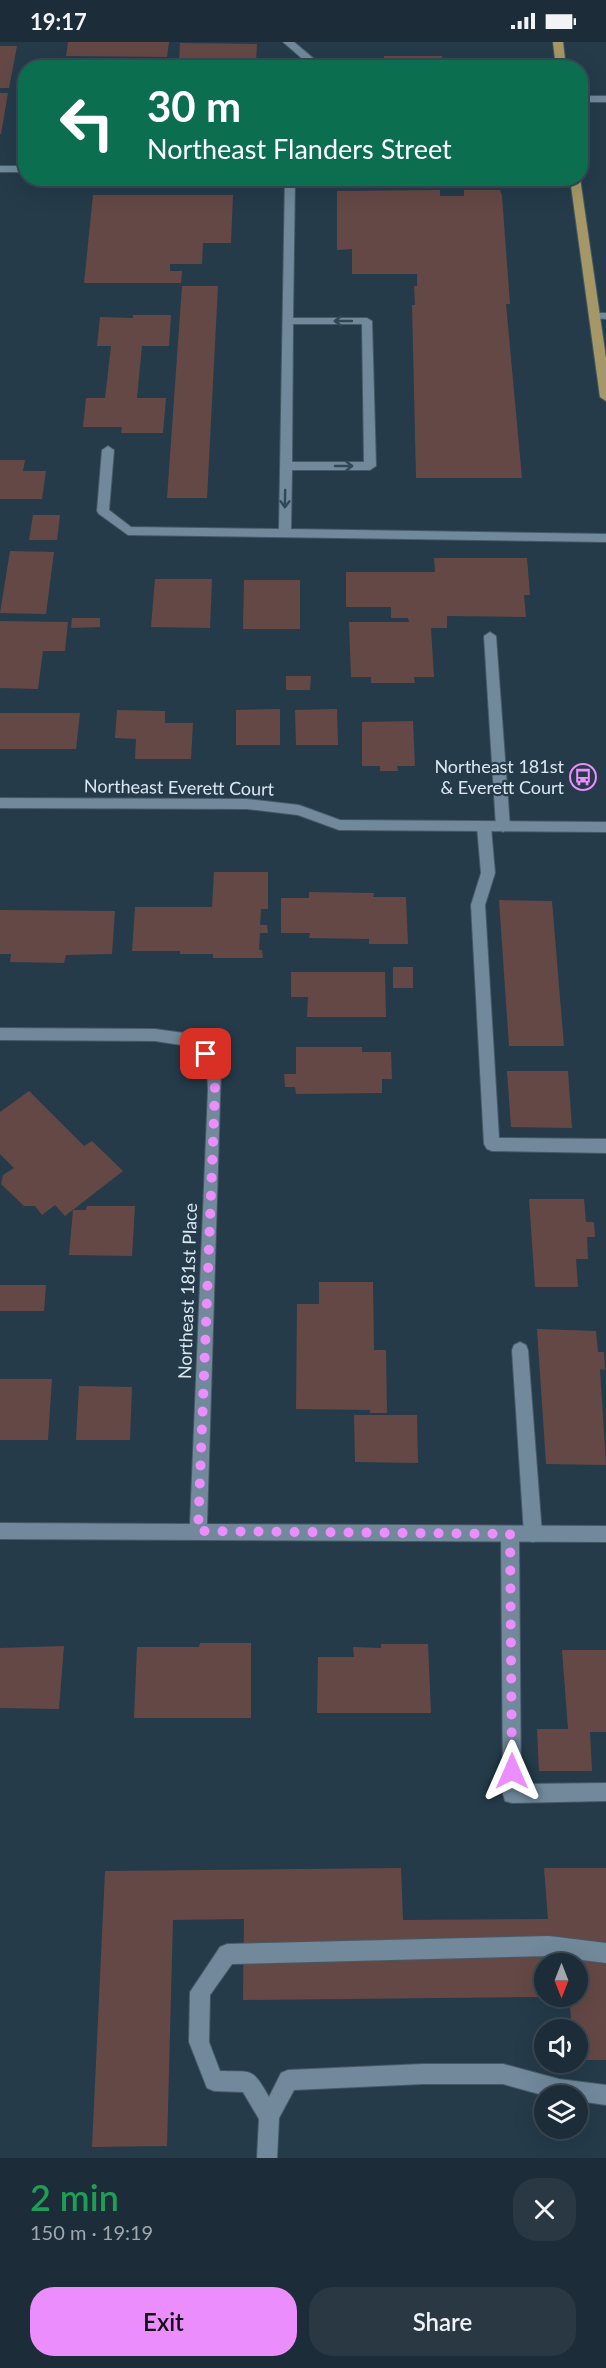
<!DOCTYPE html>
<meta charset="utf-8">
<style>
:root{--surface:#1c2c38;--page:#293843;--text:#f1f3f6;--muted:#a0a7ae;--line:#3a4853;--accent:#eb8dfc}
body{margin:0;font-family:Lato,sans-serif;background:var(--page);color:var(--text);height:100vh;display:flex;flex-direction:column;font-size:22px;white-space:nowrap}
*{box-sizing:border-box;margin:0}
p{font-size:20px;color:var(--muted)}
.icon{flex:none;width:33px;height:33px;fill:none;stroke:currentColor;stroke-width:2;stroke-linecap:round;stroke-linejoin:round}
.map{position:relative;height:2116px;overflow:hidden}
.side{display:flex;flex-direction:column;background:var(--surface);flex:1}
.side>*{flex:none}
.top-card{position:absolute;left:18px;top:18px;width:570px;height:126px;border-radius:24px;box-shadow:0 6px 24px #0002,0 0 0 2px var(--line);background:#0b6e4f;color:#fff;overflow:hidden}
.needle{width:39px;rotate:180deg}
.fabs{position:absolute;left:534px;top:1911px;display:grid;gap:12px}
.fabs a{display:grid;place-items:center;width:54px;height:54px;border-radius:50%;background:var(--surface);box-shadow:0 6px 24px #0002,0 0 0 2px var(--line);font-size:30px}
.pin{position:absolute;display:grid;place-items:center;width:51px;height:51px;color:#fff;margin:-26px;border-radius:12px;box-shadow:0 3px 9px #0006}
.me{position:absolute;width:66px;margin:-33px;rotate:0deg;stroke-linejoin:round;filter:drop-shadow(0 0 4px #0008)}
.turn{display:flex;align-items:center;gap:21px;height:126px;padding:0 30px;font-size:27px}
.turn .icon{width:78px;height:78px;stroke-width:2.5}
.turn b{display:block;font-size:42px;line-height:51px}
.round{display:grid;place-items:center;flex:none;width:63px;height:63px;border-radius:24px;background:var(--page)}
.head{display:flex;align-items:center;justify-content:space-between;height:102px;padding:0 30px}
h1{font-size:36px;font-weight:600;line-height:45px;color:#1e9e55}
.button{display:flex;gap:12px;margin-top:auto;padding:12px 30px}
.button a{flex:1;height:69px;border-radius:24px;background:var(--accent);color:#111;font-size:24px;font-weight:600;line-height:69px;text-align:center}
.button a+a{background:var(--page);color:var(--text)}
.status{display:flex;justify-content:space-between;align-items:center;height:42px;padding:0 30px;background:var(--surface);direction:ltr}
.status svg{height:16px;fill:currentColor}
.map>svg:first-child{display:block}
.building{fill:#644846}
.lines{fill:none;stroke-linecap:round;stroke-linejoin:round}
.service-casing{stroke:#465966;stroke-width:2}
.minor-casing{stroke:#465966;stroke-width:2}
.primary-casing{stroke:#465966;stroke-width:2}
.service{fill:#71899b;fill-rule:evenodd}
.minor{fill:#71899b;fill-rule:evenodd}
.primary{fill:#a59766;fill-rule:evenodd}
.oneway{stroke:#304756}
.route{stroke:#eb8dfc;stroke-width:10;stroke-dasharray:0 18}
.labels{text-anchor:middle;stroke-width:4.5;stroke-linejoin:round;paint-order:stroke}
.poi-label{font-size:18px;fill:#dbe8f2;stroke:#253b4a;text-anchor:end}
.street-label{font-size:18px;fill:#dbe8f2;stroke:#253b4a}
</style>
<div class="status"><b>19:17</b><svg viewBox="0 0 49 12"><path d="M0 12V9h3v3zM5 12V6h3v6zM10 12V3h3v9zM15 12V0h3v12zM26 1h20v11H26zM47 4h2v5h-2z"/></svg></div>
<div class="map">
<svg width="606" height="2116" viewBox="0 0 606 2116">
<rect width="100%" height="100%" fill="#253b4a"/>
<path class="building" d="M 68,0 L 169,0 L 167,15 L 66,14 Z
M 180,1 L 257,2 L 256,21 L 179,21 Z
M 0,4 L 17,4 L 9,46 L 0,46 Z
M 384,14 L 442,14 L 443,26 L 384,26 Z
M 221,23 L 253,23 L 253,26 L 220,26 Z
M 0,51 L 8,51 L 1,92 L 0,92 Z
M 440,148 L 440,154 L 464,154 L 464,148 L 500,148 L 502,154 L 510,262 L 506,262 L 522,436 L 416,436 L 412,263 L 415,263 L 414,244 L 417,244 L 417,232 L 352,232 L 352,207 L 337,208 L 337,149 Z
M 93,153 L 233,153 L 231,201 L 203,201 L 202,222 L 170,222 L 170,229 L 182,229 L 181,241 L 84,241 Z
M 182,244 L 218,244 L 207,456 L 167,456 Z
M 133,273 L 171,273 L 169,304 L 142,304 L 137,356 L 166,356 L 163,391 L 121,391 L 122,385 L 83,385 L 86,356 L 105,356 L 111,304 L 97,304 L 100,275 L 133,276 Z
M 0,418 L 25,418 L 23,429 L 46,429 L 42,457 L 0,457 Z
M 33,473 L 60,473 L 57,498 L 29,498 Z
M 10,509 L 54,510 L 46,572 L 0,571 Z
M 434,516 L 527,516 L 530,553 L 524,553 L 526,575 L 447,574 L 447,586 L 431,586 L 434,635 L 414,635 L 415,641 L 371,641 L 371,635 L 351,635 L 349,580 L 409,580 L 408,576 L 391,576 L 391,565 L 346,565 L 346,530 L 435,530 Z
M 155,537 L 212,537 L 210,586 L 151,585 Z
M 244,538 L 300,538 L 300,587 L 243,587 Z
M 72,576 L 100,576 L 100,585 L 71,586 Z
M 0,579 L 68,580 L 65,609 L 43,609 L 38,647 L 0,646 Z
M 286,634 L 311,634 L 310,648 L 286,648 Z
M 280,667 L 280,703 L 236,703 L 236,668 Z
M 337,667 L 338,703 L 296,703 L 295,668 Z
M 117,668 L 165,669 L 165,681 L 193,681 L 191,717 L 135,717 L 136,697 L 115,696 Z
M 0,671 L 80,671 L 76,707 L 0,707 Z
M 413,679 L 415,724 L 397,724 L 398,729 L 380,729 L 380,724 L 362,724 L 362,680 Z
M 214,830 L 268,830 L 268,867 L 261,867 L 260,883 L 267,883 L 268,891 L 260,891 L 259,908 L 262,908 L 263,916 L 213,916 L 213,912 L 180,912 L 180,909 L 132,909 L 135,865 L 212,865 Z
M 309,850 L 374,851 L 373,855 L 406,855 L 408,902 L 369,902 L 369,897 L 309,896 L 310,891 L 281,891 L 281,856 L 309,856 Z
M 499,858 L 552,859 L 564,1004 L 509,1004 Z
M 0,868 L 115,869 L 112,912 L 66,913 L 64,921 L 10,920 L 11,912 L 0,912 Z
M 393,925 L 413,925 L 413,946 L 393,946 Z
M 291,930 L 385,930 L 386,975 L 307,975 L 308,955 L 291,955 Z
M 296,1005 L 362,1005 L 362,1010 L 391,1010 L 392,1037 L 382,1037 L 382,1051 L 296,1052 L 295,1045 L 285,1045 L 284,1032 L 296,1032 Z
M 507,1029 L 568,1029 L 572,1086 L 511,1085 Z
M 29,1049 L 84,1104 L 92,1099 L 123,1129 L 65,1174 L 55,1163 L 42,1173 L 35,1164 L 24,1164 L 1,1142 L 3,1133 L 14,1126 L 0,1112 L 0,1070 Z
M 529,1157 L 584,1157 L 586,1180 L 594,1180 L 595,1195 L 587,1195 L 588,1217 L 576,1217 L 578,1245 L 535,1245 Z
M 87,1164 L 135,1164 L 132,1214 L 69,1213 L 73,1168 L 86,1168 Z
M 319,1240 L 373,1240 L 374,1308 L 386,1308 L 387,1371 L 370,1371 L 370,1368 L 296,1367 L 297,1262 L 319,1262 Z
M 0,1243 L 46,1243 L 44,1269 L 0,1269 Z
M 537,1287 L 596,1289 L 598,1310 L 604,1310 L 605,1328 L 600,1327 L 606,1423 L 546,1422 Z
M 0,1337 L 52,1337 L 48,1398 L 0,1398 Z
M 79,1344 L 132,1345 L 130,1398 L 76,1398 Z
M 354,1373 L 417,1373 L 418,1421 L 355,1420 Z
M 200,1601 L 251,1601 L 251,1676 L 134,1676 L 137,1605 L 199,1605 Z
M 381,1602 L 428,1602 L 431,1671 L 317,1671 L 318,1615 L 354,1615 L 353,1605 L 381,1606 Z
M 64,1604 L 59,1667 L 0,1666 L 0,1606 Z
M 562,1608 L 606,1608 L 606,1690 L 590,1690 L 592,1729 L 539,1729 L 537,1687 L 568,1687 Z
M 401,1826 L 403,1878 L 548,1877 L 544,1826 L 606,1826 L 606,2018 L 578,2018 L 578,1988 L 572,1988 L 569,1954 L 578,1954 L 578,1922 L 544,1922 L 544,1955 L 243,1958 L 244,1877 L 173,1878 L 167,2104 L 92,2105 L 105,1829 Z"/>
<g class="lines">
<defs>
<path id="service" d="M 283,0 L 294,0 L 313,16 L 314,26 L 304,26 L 305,19 Z
M 580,54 L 606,54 L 606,60 L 580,60 Z
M 285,136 L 295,136 L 293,276 L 367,276 L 372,279 L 376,424 L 370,428 L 292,428 L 291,487 L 606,492 L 606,500 L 128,493 L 99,472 L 97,469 L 102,408 L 108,404 L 114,408 L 109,468 L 131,485 L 279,487 ZM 293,282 L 362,282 L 364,420 L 292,420 Z
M 596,271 L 606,271 L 606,277 L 592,276 L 592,272 Z
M 490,590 L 496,594 L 510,785 L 503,790 L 496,785 L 484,594 Z
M 484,780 L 491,785 L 495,831 L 485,863 L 499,1096 L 606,1097 L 606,1111 L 492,1109 L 487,1107 L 484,1102 L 471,863 L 481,831 L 477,785 Z
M 520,1300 L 526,1303 L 528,1308 L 542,1492 L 539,1498 L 533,1500 L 527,1498 L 524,1492 L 512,1308 L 514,1303 Z
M 510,1484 L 516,1486 L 519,1492 L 521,1742 L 606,1741 L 606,1759 L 512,1761 L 505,1759 L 503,1752 L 501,1492 L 504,1486 Z
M 549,1894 L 606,1901 L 606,1921 L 549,1914 L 232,1922 L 210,1953 L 209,2000 L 220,2029 C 253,2030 252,2025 269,2055 L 281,2031 L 288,2028 L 423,2022 L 503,2022 L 559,2037 L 606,2043 L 606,2063 L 578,2059 L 578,2054 L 546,2054 L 503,2042 L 423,2042 L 294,2048 L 279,2076 L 277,2116 L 257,2116 L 259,2077 L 243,2050 L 214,2049 L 207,2046 L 189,2000 L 190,1950 L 220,1905 L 227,1902 Z"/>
<path id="minor" d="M 0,124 L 26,124 L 26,130 L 0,130 Z
M 0,756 L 247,757 L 299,763 L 340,778 L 606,780 L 606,790 L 339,788 L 298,773 L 247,767 L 0,766 Z
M 0,986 L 155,987 L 184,991 L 211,1008 L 221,1026 L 207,1482 L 606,1484 L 606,1500 L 0,1497 L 0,1481 L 190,1482 L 208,1048 L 207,1027 L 201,1016 L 181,1003 L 155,999 L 0,998 Z"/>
<path id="primary" d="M 553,0 L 563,0 L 566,26 L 556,26 Z
M 570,136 L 580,136 L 606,316 L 606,359 L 600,355 Z"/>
</defs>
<use href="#service" class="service-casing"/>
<use href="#minor" class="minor-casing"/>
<use href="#primary" class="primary-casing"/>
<use href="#service" class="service"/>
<use href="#minor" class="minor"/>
<use href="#primary" class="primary"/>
</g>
<defs><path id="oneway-shaft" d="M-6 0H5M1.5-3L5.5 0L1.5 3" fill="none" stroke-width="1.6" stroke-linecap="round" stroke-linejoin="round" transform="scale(1.5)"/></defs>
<g class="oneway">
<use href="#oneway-shaft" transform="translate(343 279) rotate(180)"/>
<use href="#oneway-shaft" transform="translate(344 424)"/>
<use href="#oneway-shaft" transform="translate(285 457) rotate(91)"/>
</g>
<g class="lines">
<path class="route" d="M 206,1012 L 214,1026 L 215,1048 L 198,1489 L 510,1492 L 512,1729"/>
</g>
<defs>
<symbol id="bus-ring" viewBox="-11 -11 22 22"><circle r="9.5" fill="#253b4a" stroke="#eb8dfc" stroke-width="1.5"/><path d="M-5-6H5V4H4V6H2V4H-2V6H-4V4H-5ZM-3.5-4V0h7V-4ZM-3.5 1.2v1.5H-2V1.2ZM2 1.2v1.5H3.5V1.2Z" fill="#eb8dfc"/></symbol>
</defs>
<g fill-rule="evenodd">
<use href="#bus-ring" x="568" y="720" width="30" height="30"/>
</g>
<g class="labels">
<g class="poi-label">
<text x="564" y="731">Northeast 181st<tspan x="564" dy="21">&amp; Everett Court</tspan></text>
</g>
<g class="street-label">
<text transform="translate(179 746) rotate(1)" y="6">Northeast Everett Court</text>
<text transform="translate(188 1249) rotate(-88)" y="6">Northeast 181st Place</text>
</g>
</g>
</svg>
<div class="fabs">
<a><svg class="needle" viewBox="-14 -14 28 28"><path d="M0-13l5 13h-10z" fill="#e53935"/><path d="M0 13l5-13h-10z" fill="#a0a7ae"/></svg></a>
<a><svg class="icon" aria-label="sound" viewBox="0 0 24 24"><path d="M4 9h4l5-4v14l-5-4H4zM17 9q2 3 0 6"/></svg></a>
<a><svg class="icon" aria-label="layers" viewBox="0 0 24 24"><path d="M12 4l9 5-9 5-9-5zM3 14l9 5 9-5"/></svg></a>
</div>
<div class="pin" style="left:206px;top:1012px;background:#d93025"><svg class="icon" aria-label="arrive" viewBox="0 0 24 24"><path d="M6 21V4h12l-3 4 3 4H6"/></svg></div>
<svg class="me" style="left:512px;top:1729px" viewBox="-20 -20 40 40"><path d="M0-17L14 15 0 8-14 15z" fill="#eb8dfc" stroke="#fff" stroke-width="4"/></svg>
<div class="top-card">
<div class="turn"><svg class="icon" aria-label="left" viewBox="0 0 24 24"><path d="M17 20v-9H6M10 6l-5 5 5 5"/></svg><div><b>30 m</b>Northeast Flanders Street</div></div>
</div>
</div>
<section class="side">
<div class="head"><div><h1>2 min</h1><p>150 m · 19:19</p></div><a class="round"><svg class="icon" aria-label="close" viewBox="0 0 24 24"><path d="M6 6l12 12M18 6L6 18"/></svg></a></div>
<div class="button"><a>Exit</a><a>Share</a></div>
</section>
